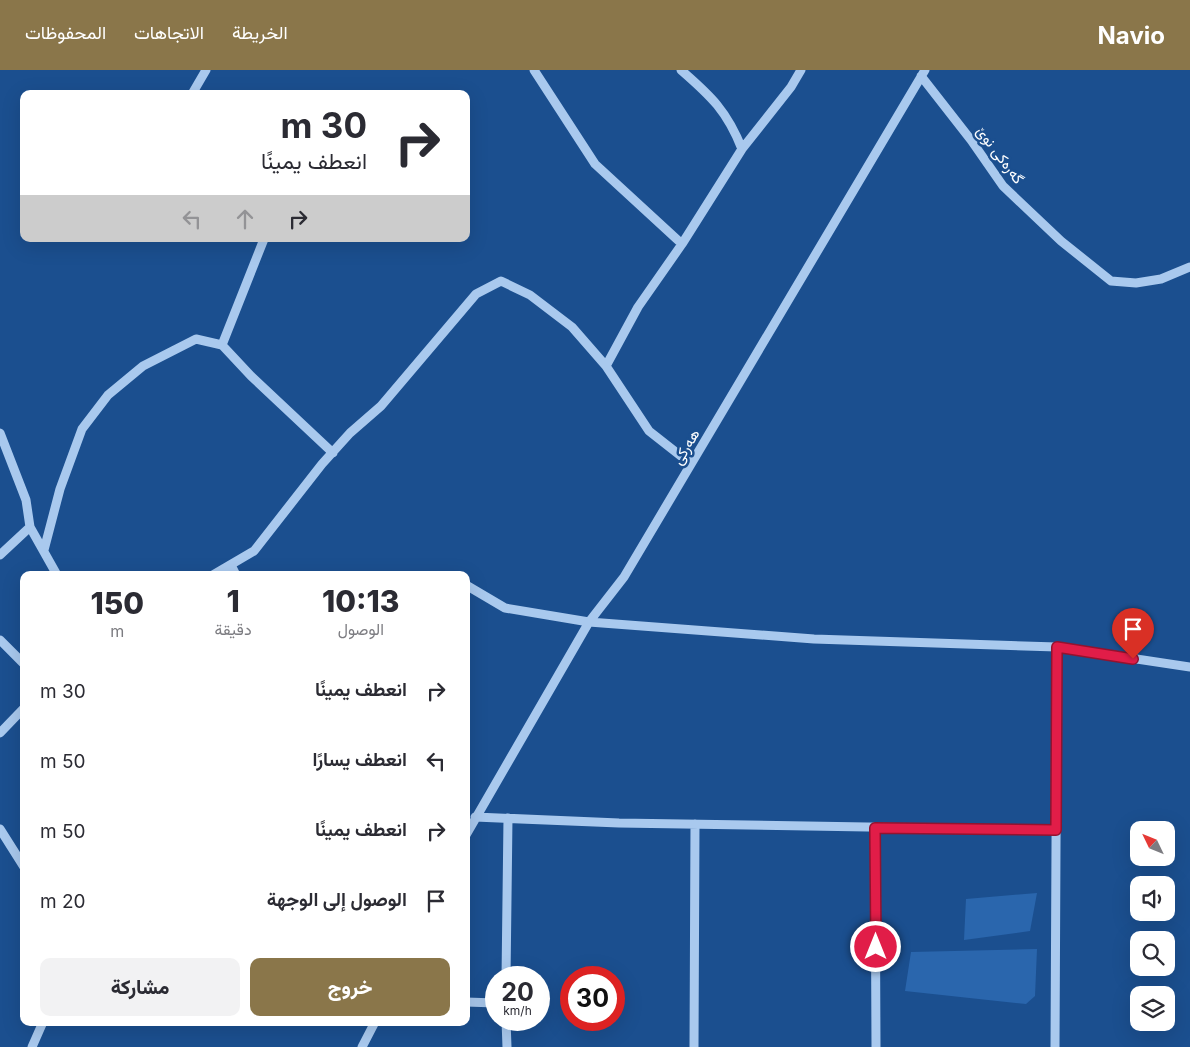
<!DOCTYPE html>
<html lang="ar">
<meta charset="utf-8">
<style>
:root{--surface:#fff;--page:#f2f2f3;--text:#2b2b33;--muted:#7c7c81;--accent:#8a764a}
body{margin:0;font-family:Inter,Vazirmatn,sans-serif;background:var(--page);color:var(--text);direction:rtl;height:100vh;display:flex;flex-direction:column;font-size:19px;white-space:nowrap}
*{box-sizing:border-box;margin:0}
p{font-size:16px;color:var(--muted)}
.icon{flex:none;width:28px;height:28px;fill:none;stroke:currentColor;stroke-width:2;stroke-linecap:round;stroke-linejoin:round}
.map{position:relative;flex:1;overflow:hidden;direction:ltr}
.sheet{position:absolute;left:20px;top:501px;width:450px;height:455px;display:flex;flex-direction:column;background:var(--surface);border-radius:10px;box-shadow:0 5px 20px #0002;direction:rtl}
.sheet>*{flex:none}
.guide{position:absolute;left:20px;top:20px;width:450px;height:152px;border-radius:10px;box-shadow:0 5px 20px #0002;direction:rtl;background:#fff;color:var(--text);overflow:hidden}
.needle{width:32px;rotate:313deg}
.buttons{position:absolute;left:1130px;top:751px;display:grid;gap:10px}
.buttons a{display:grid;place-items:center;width:45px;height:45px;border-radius:10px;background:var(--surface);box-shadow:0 5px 20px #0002;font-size:25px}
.speed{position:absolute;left:485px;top:896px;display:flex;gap:10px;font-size:25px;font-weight:700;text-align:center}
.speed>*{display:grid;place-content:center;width:65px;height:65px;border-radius:50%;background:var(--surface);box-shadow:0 5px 20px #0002;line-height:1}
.speed small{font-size:12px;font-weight:400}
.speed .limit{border:8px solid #d22;background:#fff;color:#111}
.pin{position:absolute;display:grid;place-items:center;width:42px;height:42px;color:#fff;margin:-51px -21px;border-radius:50% 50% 50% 0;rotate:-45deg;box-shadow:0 0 5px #0007}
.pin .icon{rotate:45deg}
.me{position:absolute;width:55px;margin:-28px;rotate:0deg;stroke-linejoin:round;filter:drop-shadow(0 0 4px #0008)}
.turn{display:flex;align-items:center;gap:18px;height:105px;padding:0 20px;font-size:22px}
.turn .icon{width:65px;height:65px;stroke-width:2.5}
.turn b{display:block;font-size:35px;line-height:42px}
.lanes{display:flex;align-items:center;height:48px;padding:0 20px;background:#0003;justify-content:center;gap:25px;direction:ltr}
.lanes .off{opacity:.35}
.eta{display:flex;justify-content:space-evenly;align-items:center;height:85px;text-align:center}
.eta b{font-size:30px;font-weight:800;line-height:35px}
.primary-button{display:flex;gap:10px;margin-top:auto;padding:10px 20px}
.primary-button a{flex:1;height:58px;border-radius:10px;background:var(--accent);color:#fff;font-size:20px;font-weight:800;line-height:58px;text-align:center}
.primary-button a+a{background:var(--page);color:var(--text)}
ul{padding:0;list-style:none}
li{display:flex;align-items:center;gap:15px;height:70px;padding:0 20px}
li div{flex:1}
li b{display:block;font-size:19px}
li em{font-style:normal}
header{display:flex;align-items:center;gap:30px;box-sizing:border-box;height:70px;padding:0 25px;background:var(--accent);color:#fff}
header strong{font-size:24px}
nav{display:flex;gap:28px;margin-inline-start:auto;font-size:18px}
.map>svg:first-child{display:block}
.building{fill:#2a66ad}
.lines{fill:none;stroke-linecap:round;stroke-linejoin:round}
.minor{stroke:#a9c9ee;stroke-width:9}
.route-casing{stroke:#92132f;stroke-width:12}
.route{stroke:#e11d48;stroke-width:9}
.labels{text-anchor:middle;stroke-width:5;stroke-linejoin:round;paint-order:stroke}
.street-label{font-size:15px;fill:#fff;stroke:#1b4f8f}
</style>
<header>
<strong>Navio</strong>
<nav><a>الخريطة</a><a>الاتجاهات</a><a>المحفوظات</a></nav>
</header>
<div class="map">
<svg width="1190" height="977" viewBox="0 0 1190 977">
<rect width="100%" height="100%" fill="#1b4f8f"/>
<path class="building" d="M 1037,823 L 1030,861 L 964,870 L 966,829 Z
M 1037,879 L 1035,926 L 1026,934 L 905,921 L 911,882 Z"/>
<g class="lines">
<path class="minor" d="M 534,0 L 595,94 L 682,174
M 681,0 C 711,26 727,41 742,79
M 921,6 L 971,70 L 1003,116 L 1061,171 L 1111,211 L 1136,213 L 1161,209 L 1190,197
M 192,24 L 206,0
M 222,275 L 264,169
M 606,296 L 638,237 L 682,174 L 742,79 L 791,17 L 801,0
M 0,363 L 26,430 L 30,457 L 57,505
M 44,480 L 60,419 L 82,359 L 108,325 L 143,296 L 196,269 L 222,275 L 251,306 L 333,383
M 0,485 L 30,457
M 231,495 L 236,505
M 213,505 L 254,481 L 322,394 L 350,363 L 381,336 L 476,224 L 501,211 L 530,225 L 572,257 L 606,296 L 649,361 L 691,394
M 466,515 L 505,538 L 589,552 L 814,569 L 1057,577 L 1190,597
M 0,570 L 24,594
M 0,663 L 24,638
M 475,747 L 619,753 L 1056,760
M 875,758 L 876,977
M 0,759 L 24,797
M 466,765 L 589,552 L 624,507 L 925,0
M 506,908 L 508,748
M 466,932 L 496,933
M 506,950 L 507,977
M 32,977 L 43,952
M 362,977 L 375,952
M 694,977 L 695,754
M 1055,977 L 1057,577"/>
</g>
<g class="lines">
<defs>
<path id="route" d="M 876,877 L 875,758 L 1056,760 L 1057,577 L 1133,589"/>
</defs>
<use href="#route" class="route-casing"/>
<use href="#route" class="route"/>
</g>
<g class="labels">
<g class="street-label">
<text transform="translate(1000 85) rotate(53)" y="5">گەرەكى نوێ</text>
<text transform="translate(686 377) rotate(-59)" y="5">هەرکی</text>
</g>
</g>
</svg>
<div class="buttons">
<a><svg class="needle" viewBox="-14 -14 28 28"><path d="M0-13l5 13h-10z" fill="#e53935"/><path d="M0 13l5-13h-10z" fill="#7c7c81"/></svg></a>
<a><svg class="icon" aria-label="sound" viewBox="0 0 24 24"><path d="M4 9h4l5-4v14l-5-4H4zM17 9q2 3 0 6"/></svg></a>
<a><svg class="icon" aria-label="search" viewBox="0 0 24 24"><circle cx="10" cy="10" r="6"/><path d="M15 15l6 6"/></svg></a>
<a><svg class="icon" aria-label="layers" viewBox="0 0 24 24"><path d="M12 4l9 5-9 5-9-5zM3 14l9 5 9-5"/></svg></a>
</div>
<div class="speed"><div>20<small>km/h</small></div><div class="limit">30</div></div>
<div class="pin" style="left:1133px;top:589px;background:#d93025"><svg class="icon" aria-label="arrive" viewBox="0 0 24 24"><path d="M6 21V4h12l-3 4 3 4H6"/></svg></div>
<svg class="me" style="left:876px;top:877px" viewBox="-20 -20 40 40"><circle r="17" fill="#e11d48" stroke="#fff" stroke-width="3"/><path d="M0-11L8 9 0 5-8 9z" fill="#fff"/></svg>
<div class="guide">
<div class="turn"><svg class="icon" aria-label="right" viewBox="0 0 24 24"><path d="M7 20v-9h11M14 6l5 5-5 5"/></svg><div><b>30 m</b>انعطف يمينًا</div></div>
<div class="lanes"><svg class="icon off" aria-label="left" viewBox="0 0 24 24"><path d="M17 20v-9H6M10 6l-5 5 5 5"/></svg><svg class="icon off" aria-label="ahead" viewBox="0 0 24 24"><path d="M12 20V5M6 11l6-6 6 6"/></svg><svg class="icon" aria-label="right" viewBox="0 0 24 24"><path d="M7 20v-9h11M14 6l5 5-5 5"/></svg></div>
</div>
<section class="sheet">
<div class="eta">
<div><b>10:13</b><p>الوصول</p></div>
<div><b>1</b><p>دقيقة</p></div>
<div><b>150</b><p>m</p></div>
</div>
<ul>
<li><svg class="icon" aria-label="right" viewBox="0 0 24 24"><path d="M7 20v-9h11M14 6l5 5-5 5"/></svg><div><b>انعطف يمينًا</b></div><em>30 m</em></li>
<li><svg class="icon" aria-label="left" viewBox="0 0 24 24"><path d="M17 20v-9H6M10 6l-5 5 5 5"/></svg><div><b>انعطف يسارًا</b></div><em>50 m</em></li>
<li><svg class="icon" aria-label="right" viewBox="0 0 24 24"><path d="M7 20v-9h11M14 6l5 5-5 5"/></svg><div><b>انعطف يمينًا</b></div><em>50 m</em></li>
<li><svg class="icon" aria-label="arrive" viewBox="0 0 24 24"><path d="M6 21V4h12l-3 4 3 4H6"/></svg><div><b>الوصول إلى الوجهة</b></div><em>20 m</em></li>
</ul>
<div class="primary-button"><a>خروج</a><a>مشاركة</a></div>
</section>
</div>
